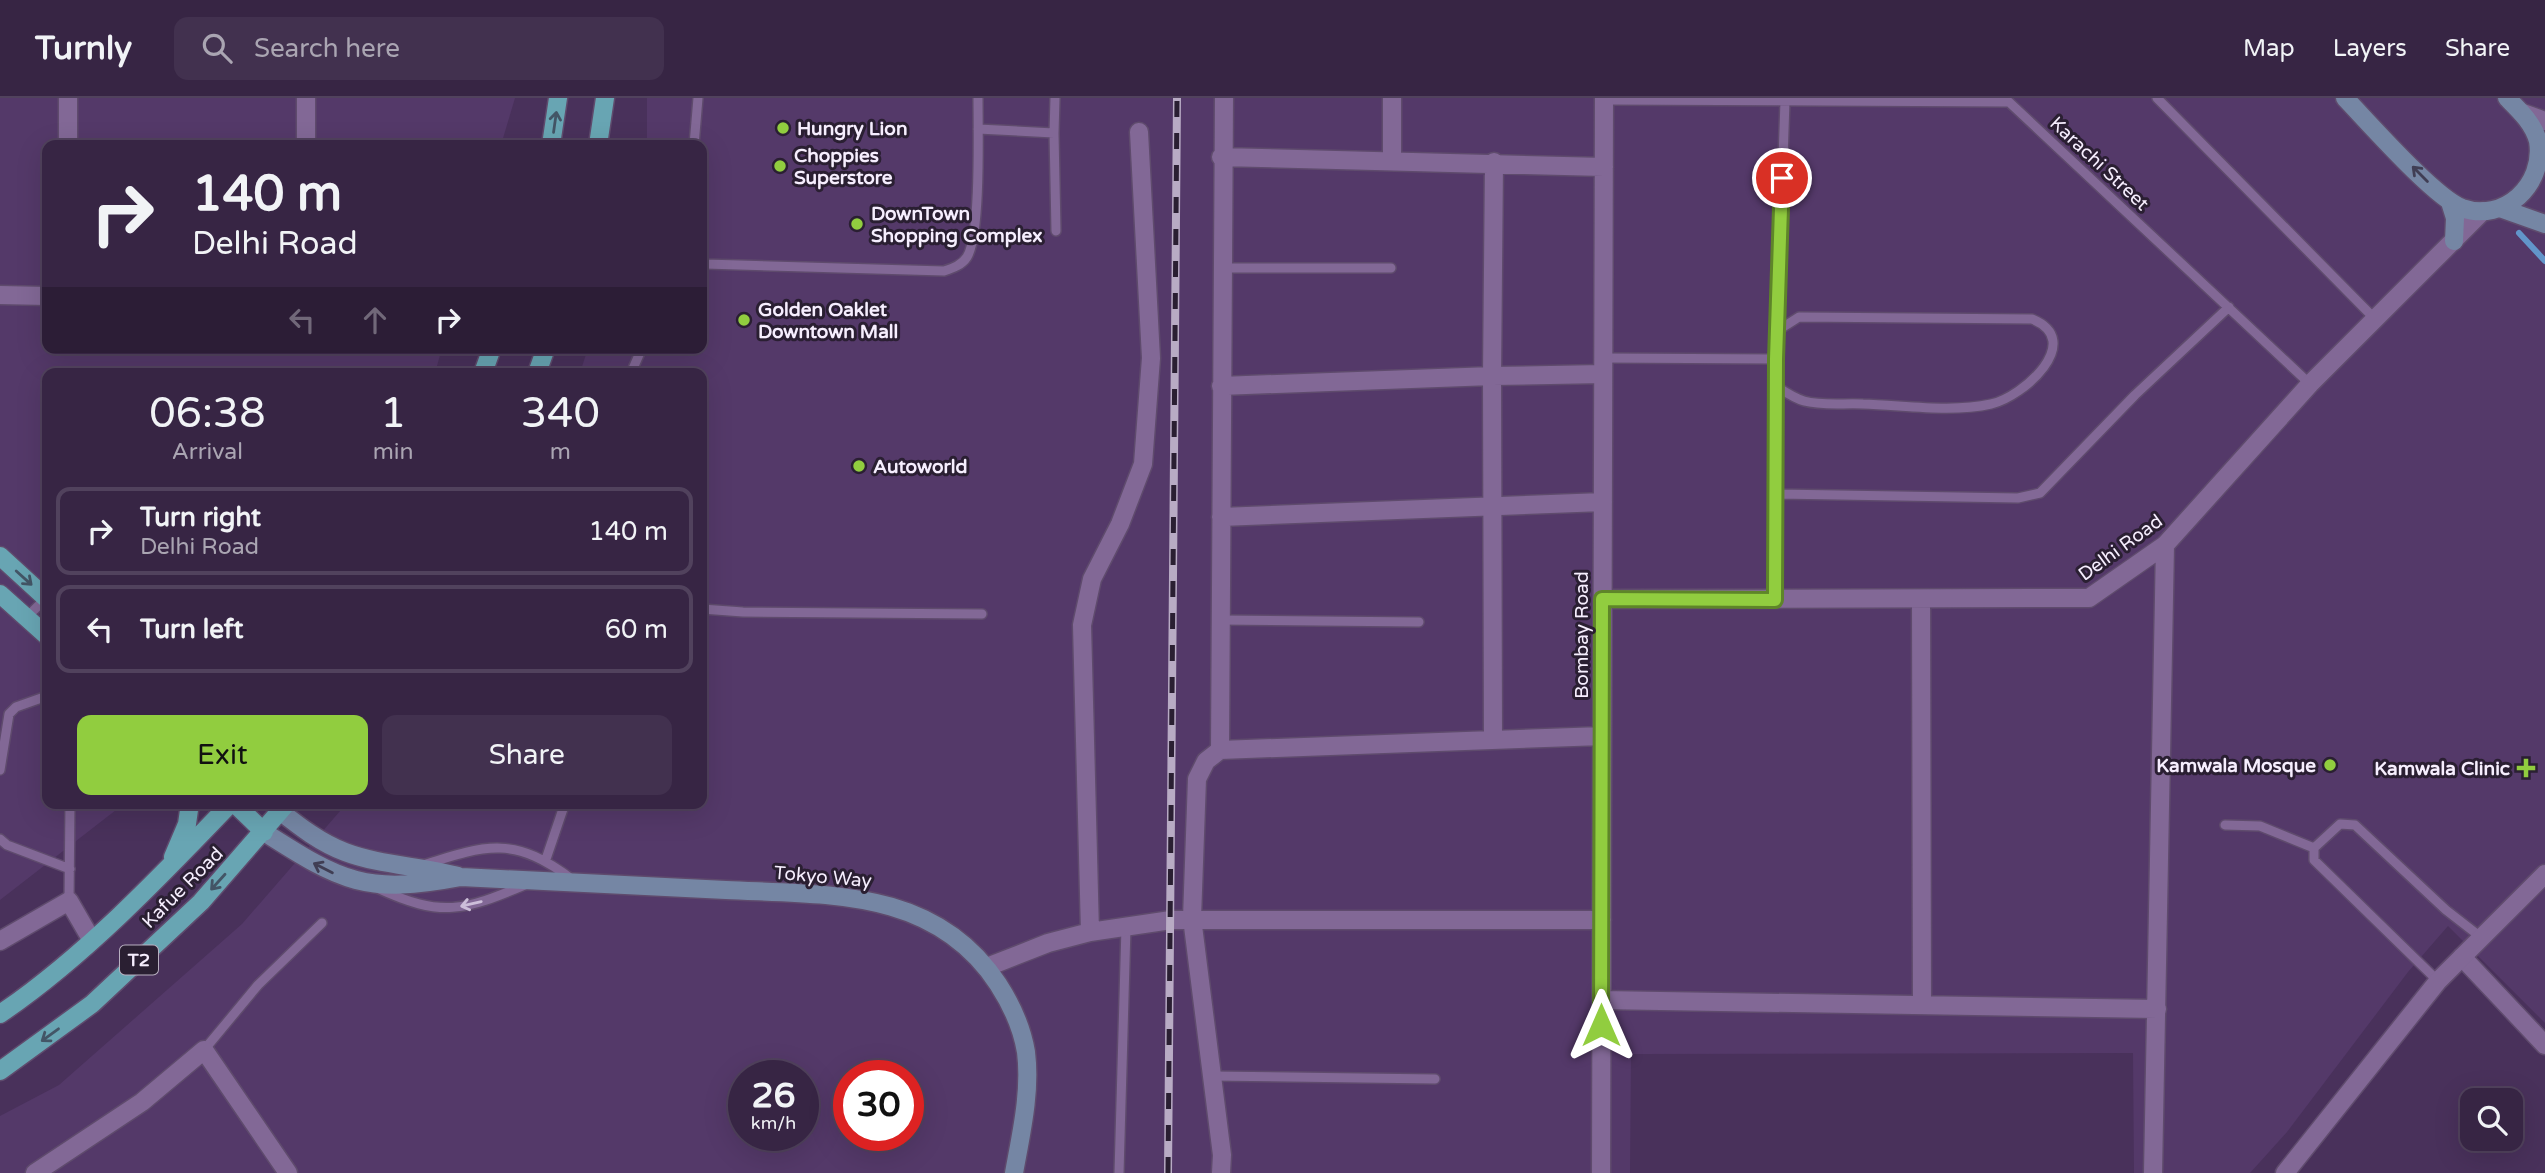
<!DOCTYPE html>
<style>
:root{--surface:#372544;--page:#42314f;--text:#f1f3f6;--muted:#aaa5b2;--line:#51425d;--accent:#91cd3f}
body{margin:0;font-family:"Varela Round",sans-serif;background:var(--page);color:var(--text);height:100vh;display:flex;flex-direction:column;font-size:26px;white-space:nowrap}
*{box-sizing:border-box;margin:0}
p{font-size:23px;color:var(--muted)}
.icon{flex:none;width:38px;height:38px;fill:none;stroke:currentColor;stroke-width:2;stroke-linecap:round;stroke-linejoin:round}
.map{position:relative;flex:1;overflow:hidden}
.sheet{position:absolute;left:42px;top:270px;width:665px;height:441px;display:flex;flex-direction:column;background:var(--surface);border-radius:14px;box-shadow:0 7px 28px #0002,0 0 0 2px var(--line)}
.sheet>*{flex:none}
.guide{position:absolute;left:42px;top:42px;width:665px;height:214px;border-radius:14px;box-shadow:0 7px 28px #0002,0 0 0 2px var(--line);background:#372544;color:var(--text);overflow:hidden}
.buttons{position:absolute;left:2460px;top:990px;display:grid;gap:14px}
.buttons a{display:grid;place-items:center;width:63px;height:63px;border-radius:14px;background:var(--surface);box-shadow:0 7px 28px #0002,0 0 0 2px var(--line);font-size:35px}
.speed{position:absolute;left:728px;top:962px;display:flex;gap:14px;font-size:35px;font-weight:700;text-align:center}
.speed>*{display:grid;place-content:center;width:91px;height:91px;border-radius:50%;background:var(--surface);box-shadow:0 7px 28px #0002,0 0 0 2px var(--line);line-height:1}
.speed small{font-size:18px;font-weight:400}
.speed .limit{border:10px solid #d22;background:#fff;color:#111}
.pin{position:absolute;display:grid;place-items:center;width:60px;height:60px;color:#fff;margin:-30px;border:4px solid #fff;border-radius:50%;box-shadow:0 2px 7px #0007}
.me{position:absolute;width:77px;margin:-38px;rotate:0deg;stroke-linejoin:round;filter:drop-shadow(0 0 5px #0008)}
.turn{display:flex;align-items:center;gap:24px;height:147px;padding:0 35px;font-size:32px}
.turn .icon{width:91px;height:91px;stroke-width:2.5}
.turn b{display:block;font-size:49px;line-height:60px}
.lanes{display:flex;align-items:center;height:66px;padding:0 35px;background:#0003;justify-content:center;gap:35px;direction:ltr}
.lanes .off{opacity:.35}
.eta{display:flex;justify-content:space-evenly;align-items:center;height:119px;text-align:center}
.eta b{font-size:42px;font-weight:600;line-height:49px}
.cta{display:flex;gap:14px;margin-top:auto;padding:14px 35px}
.cta a{flex:1;height:80px;border-radius:14px;background:var(--accent);color:#111;font-size:28px;font-weight:600;line-height:80px;text-align:center}
.cta a+a{background:var(--page);color:var(--text)}
ul{padding:0;list-style:none}
li{display:flex;align-items:center;gap:21px;height:88px;margin:0 14px 10px;padding:0 21px;border:4px solid var(--line);border-radius:14px}
li div{flex:1}
li b{display:block;font-size:26px}
li em{font-style:normal}
header{display:flex;align-items:center;gap:42px;box-sizing:border-box;height:98px;padding:0 35px;background:var(--surface);border-bottom:2px solid var(--line)}
header strong{font-size:33px}
nav{display:flex;gap:38px;margin-inline-start:auto;font-size:24px}
.search{width:490px;height:63px;background:var(--page);display:flex;align-items:center;gap:18px;box-sizing:border-box;padding:0 24px;border-radius:14px;color:var(--muted);font-size:26px}
.map>svg:first-child{display:block}
.built{fill:#543969;fill-rule:evenodd}
.lines{fill:none;stroke-linecap:round;stroke-linejoin:round}
.stream{stroke:#6295ca;stroke-width:6}
.service-casing{stroke:#5f4b6d;stroke-width:12}
.minor-casing{stroke:#5f4b6d;stroke-width:21}
.tertiary-casing{stroke:#5f4b6d;stroke-width:21}
.secondary-casing{stroke:#5f4b6d;stroke-width:21}
.primary-casing{stroke:#5f4b6d;stroke-width:21}
.service{stroke:#826896;stroke-width:9}
.minor{stroke:#826896;stroke-width:18}
.tertiary{stroke:#826896;stroke-width:18}
.secondary{stroke:#7586a4;stroke-width:18}
.primary{stroke:#68a5b3;stroke-width:18}
.rail-casing{stroke:#b8abc4;stroke-width:8}
.rail{stroke:#2a1f32;stroke-width:5;stroke-dasharray:16;stroke-linecap:butt}
.oneway{stroke:#435566}
.oneway2{stroke:#403e54}
.oneway3{stroke:#cdbfda}
.route-casing{stroke:#5e8529;stroke-width:18}
.route{stroke:#91cd3f;stroke-width:12}
.poi-dot{fill:#91cd3f;stroke:#2a1f32;stroke-width:2.5}
.labels{text-anchor:middle;stroke-width:6;stroke-linejoin:round;paint-order:stroke}
.shield{fill:#2a1f32;stroke:#b9b0c1;stroke-width:2}
.shield-label{font-size:18px;font-weight:bold;fill:#f6eefe}
.poi-label{font-size:19px;font-weight:bold;fill:#f6eefe;stroke:#2a1f32;text-anchor:start}
.street-label{font-size:19px;fill:#f6eefe;stroke:#2a1f32}
</style>
<header>
<strong>Turnly</strong>
<div class="search"><svg class="icon" aria-label="search" viewBox="0 0 24 24"><circle cx="10" cy="10" r="6"/><path d="M15 15l6 6"/></svg>Search here</div>
<nav><a>Map</a><a>Layers</a><a>Share</a></nav>
</header>
<div class="map">
<svg width="2545" height="1075" viewBox="0 0 2545 1075">
<rect width="100%" height="100%" fill="#49315b"/>
<path class="built" d="M 0,0 L 515,0 L 501,47 L 47,47 L 47,250 L 442,250 L 435,275 L 47,275 L 47,705 L 125,705 L 0,802 Z
M 647,0 L 2545,0 L 2545,925 L 2448,828 L 2408,874 L 2287,1034 L 2250,1075 L 2134,1075 L 2133,955 L 1631,956 L 1630,1075 L 0,1075 L 0,1018 L 59,987 L 242,826 L 347,705 L 702,705 L 702,275 L 580,275 L 588,250 L 702,250 L 702,47 L 647,47 ZM 744,978 L 803,978 L 803,1038 L 744,1038 ZM 849,978 L 908,978 L 908,1038 L 849,1038 Z"/>
<g class="lines">
<path class="stream" d="M 2519,135 L 2545,163"/>
<defs>
<path id="service" d="M 2157,0 L 2375,221
M 1604,2 L 2009,4 L 2310,286
M 978,31 L 1054,35 L 1055,0
M 1054,35 L 1056,133
M 694,47 L 698,0
M 702,163 L 705,166 L 944,173 C 953,170 962,167 967,159 C 981,137 978,31 978,0
M 1223,170 L 1391,170
M 1603,260 L 1776,261
M 631,275 L 642,250
M 1776,288 C 1785,294 1794,300 1804,303 C 1822,308 1844,305 1863,306 C 1903,307 1951,315 1991,306 C 2023,299 2086,243 2032,221 L 1799,219 L 1777,233
M 702,294 L 703,295
M 1776,396 L 2018,400 L 2040,395 L 2135,297 L 2229,209
M 1775,502 L 1776,261 L 1785,3
M 702,511 L 743,514 L 982,516
M 26,520 L 47,499
M 1220,522 L 1419,524
M 0,672 L 9,616 L 16,609 L 47,598
M 2225,727 L 2260,728 L 2314,750
M 0,741 L 7,747 L 70,771
M 546,761 L 565,705
M 423,767 C 488,746 515,738 573,782
M 377,790 C 442,820 463,813 527,786
M 69,803 L 70,705
M 2438,883 L 2314,762 L 2314,750 L 2340,726 L 2355,727 L 2446,812 L 2482,840
M 204,952 L 258,887 L 322,825
M 1212,978 L 1435,981
M 1119,1075 L 1126,829"/>
<path id="minor" d="M 68,0 L 68,47
M 1224,0 L 1220,652 L 1602,638
M 306,47 L 306,0
M 1221,59 L 1604,69
M 1392,62 L 1392,0
M 1494,64 L 1492,278 L 1603,276
M 0,197 L 47,198
M 1221,288 L 1492,278 L 1493,642
M 1221,419 L 1603,404
M 1603,501 L 2089,500 L 2165,447 L 2310,286 L 2483,113
M 1921,501 L 1922,907
M 1220,652 L 1206,663 L 1197,681 L 1192,820 L 1222,1057 L 1221,1075
M 1090,834 L 1082,527 L 1092,481 L 1120,426 L 1143,366 L 1151,260 L 1139,34
M 0,843 L 69,803 L 91,841
M 2462,859 L 2545,947
M 987,869 L 1048,845 L 1090,834 L 1171,822 L 1602,822
M 1601,902 L 2157,911
M 1601,1075 L 1604,0
M 2153,1075 L 2165,447"/>
<path id="tertiary" d="M 2523,15 L 2545,23
M 35,1075 L 142,1004 L 204,952 L 288,1075
M 2285,1075 L 2438,883 L 2545,776"/>
<path id="secondary" d="M 2345,0 C 2369,25 2434,99 2462,110 C 2504,125 2545,87 2538,43 C 2533,25 2520,13 2507,0
M 2450,104 L 2455,120 L 2454,143
M 2500,110 L 2545,126
M 280,713 C 300,729 321,745 345,754 C 379,767 421,768 458,778
M 264,734 C 342,784 366,797 461,779 C 549,783 637,788 726,792 C 827,797 935,790 998,886 C 1011,906 1022,930 1026,954 C 1031,994 1021,1036 1014,1075"/>
<path id="primary" d="M 551,47 L 558,0
M 598,47 L 605,0
M 483,275 L 492,250
M 537,275 L 546,250
M 0,458 L 47,501
M 0,496 L 47,538
M 234,705 L 264,734
M 173,759 L 187,726 L 190,705
M 0,916 C 83,860 162,777 231,705
M 0,973 L 92,906 L 201,804 L 287,705"/>
</defs>
<use href="#service" class="service-casing"/>
<use href="#minor" class="minor-casing"/>
<use href="#tertiary" class="tertiary-casing"/>
<use href="#secondary" class="secondary-casing"/>
<use href="#primary" class="primary-casing"/>
<use href="#service" class="service"/>
<use href="#minor" class="minor"/>
<use href="#tertiary" class="tertiary"/>
<use href="#secondary" class="secondary"/>
<use href="#primary" class="primary"/>
<defs>
<path id="rail" d="M 1168,1075 L 1177,0"/>
</defs>
<use href="#rail" class="rail-casing"/>
<use href="#rail" class="rail"/>
</g>
<defs><path id="oneway-shaft" d="M-6 0H5M1.5-3L5.5 0L1.5 3" fill="none" stroke-width="1.6" stroke-linecap="round" stroke-linejoin="round" transform="scale(1.75)"/></defs>
<g class="oneway">
<use href="#oneway-shaft" transform="translate(555 24) rotate(-82)"/>
<use href="#oneway-shaft" transform="translate(24 480) rotate(42)"/>
<use href="#oneway-shaft" transform="translate(218 784) rotate(132)"/>
<use href="#oneway-shaft" transform="translate(50 937) rotate(144)"/>
</g>
<g class="oneway2">
<use href="#oneway-shaft" transform="translate(2420 76) rotate(-135)"/>
<use href="#oneway-shaft" transform="translate(323 770) rotate(-153)"/>
</g>
<use class="oneway3" href="#oneway-shaft" transform="translate(471 806) rotate(167)"/>
<g class="lines">
<defs>
<path id="route" d="M 1601,927 L 1602,501 L 1775,502 L 1776,261 L 1782,80"/>
</defs>
<use href="#route" class="route-casing"/>
<use href="#route" class="route"/>
</g>
<g class="poi-dot">
<circle cx="783" cy="30" r="7"/>
<circle cx="780" cy="68" r="7"/>
<circle cx="857" cy="126" r="7"/>
<circle cx="744" cy="222" r="7"/>
<circle cx="859" cy="368" r="7"/>
<circle cx="2330" cy="667" r="7"/>
<path d="M2522.5 659.5h7v7h7v7h-7v7h-7v-7h-7v-7h7z"/>
</g>
<g class="labels">
<rect class="shield" x="120" y="847.5" width="38" height="29" rx="5"/>
<g class="shield-label">
<text x="139" y="868">T2</text>
</g>
<g class="poi-label">
<text x="797" y="37">Hungry Lion</text>
<text x="794" y="64">Choppies<tspan x="794" dy="22">Superstore</tspan></text>
<text x="871" y="122">DownTown<tspan x="871" dy="22">Shopping Complex</tspan></text>
<text x="758" y="218">Golden Oaklet<tspan x="758" dy="22">Downtown Mall</tspan></text>
<text x="873" y="375">Autoworld</text>
<text x="2316" y="674" text-anchor="end">Kamwala Mosque</text>
<text x="2510" y="677" text-anchor="end">Kamwala Clinic</text>
</g>
<g class="street-label">
<text transform="translate(2100 65) rotate(43)" y="7">Karachi Street</text>
<text transform="translate(2120 449) rotate(-36)" y="7">Delhi Road</text>
<text transform="translate(1581 537) rotate(-90)" y="7">Bombay Road</text>
<text transform="translate(823 778) rotate(5)" y="7">Tokyo Way</text>
<text transform="translate(182 789) rotate(-45)" y="7">Kafue Road</text>
</g>
</g>
</svg>
<div class="buttons">
<a><svg class="icon" aria-label="search" viewBox="0 0 24 24"><circle cx="10" cy="10" r="6"/><path d="M15 15l6 6"/></svg></a>
</div>
<div class="speed"><div>26<small>km/h</small></div><div class="limit">30</div></div>
<div class="pin" style="left:1782px;top:80px;background:#d93025"><svg class="icon" aria-label="arrive" viewBox="0 0 24 24"><path d="M6 21V4h12l-3 4 3 4H6"/></svg></div>
<svg class="me" style="left:1601px;top:927px" viewBox="-20 -20 40 40"><path d="M0-17L14 15 0 8-14 15z" fill="#91cd3f" stroke="#fff" stroke-width="4"/></svg>
<div class="guide">
<div class="turn"><svg class="icon" aria-label="right" viewBox="0 0 24 24"><path d="M7 20v-9h11M14 6l5 5-5 5"/></svg><div><b>140 m</b>Delhi Road</div></div>
<div class="lanes"><svg class="icon off" aria-label="left" viewBox="0 0 24 24"><path d="M17 20v-9H6M10 6l-5 5 5 5"/></svg><svg class="icon off" aria-label="ahead" viewBox="0 0 24 24"><path d="M12 20V5M6 11l6-6 6 6"/></svg><svg class="icon" aria-label="right" viewBox="0 0 24 24"><path d="M7 20v-9h11M14 6l5 5-5 5"/></svg></div>
</div>
<section class="sheet">
<div class="eta">
<div><b>06:38</b><p>Arrival</p></div>
<div><b>1</b><p>min</p></div>
<div><b>340</b><p>m</p></div>
</div>
<ul>
<li><svg class="icon" aria-label="right" viewBox="0 0 24 24"><path d="M7 20v-9h11M14 6l5 5-5 5"/></svg><div><b>Turn right</b><p>Delhi Road</p></div><em>140 m</em></li>
<li><svg class="icon" aria-label="left" viewBox="0 0 24 24"><path d="M17 20v-9H6M10 6l-5 5 5 5"/></svg><div><b>Turn left</b></div><em>60 m</em></li>
</ul>
<div class="cta"><a>Exit</a><a>Share</a></div>
</section>
</div>
